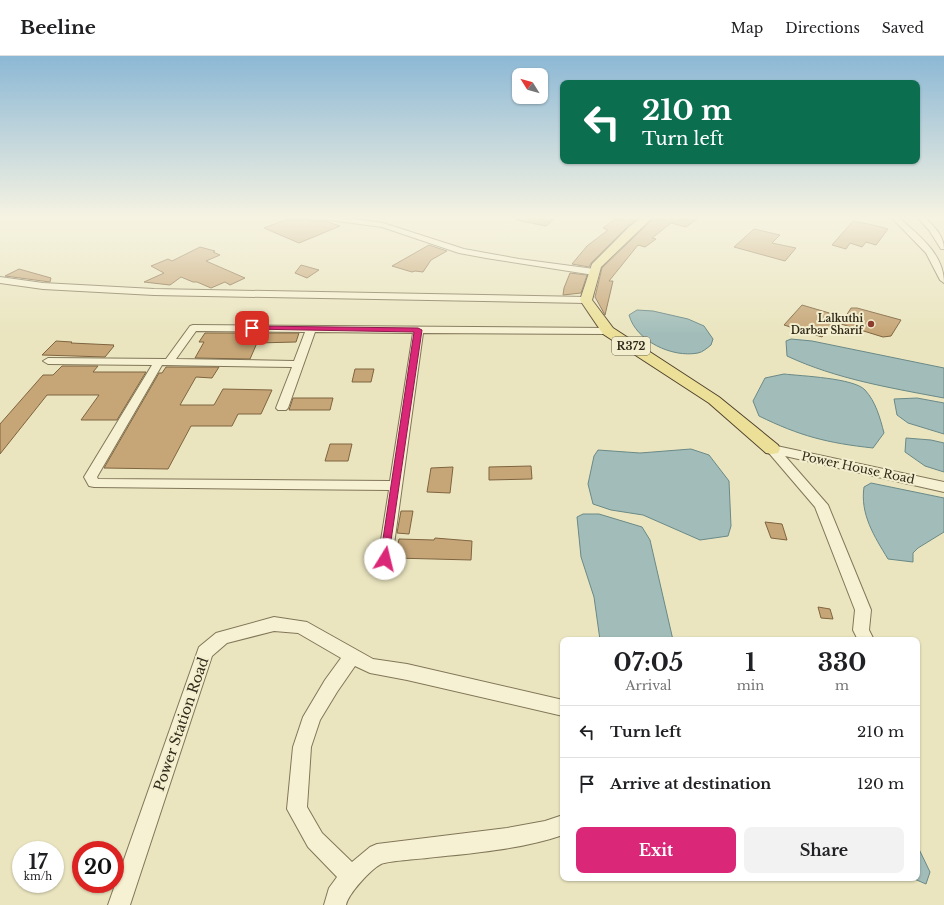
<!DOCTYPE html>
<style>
:root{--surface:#fff;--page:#f2f2f2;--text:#202124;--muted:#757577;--line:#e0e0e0;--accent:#db2777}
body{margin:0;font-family:"Libre Baskerville",serif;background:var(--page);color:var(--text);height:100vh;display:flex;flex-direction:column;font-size:15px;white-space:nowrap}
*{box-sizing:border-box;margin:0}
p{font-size:13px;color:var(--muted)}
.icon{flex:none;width:22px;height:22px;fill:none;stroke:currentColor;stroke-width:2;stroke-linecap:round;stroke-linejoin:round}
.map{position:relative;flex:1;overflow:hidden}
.drawer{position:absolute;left:560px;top:581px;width:360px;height:244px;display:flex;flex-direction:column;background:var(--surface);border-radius:8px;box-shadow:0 1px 3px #0004}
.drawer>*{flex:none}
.banner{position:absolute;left:560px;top:24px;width:360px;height:84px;border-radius:8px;box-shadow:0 1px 3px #0004;background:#0b6e4f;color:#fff;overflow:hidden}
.needle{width:26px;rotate:307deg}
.controls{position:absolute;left:512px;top:12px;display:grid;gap:8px}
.controls a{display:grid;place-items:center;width:36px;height:36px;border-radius:8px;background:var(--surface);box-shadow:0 1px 3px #0004;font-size:20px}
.speed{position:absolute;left:12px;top:785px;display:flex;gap:8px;font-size:20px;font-weight:700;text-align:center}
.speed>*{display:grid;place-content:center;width:52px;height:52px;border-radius:50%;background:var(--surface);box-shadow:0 1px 3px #0004;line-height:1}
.speed small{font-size:10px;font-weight:400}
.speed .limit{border:6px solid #d22;background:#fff;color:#111}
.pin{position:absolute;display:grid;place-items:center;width:34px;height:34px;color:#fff;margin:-17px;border-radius:8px;box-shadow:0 2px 6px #0006}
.me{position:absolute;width:44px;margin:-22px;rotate:9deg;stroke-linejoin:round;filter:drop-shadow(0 0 3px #0008)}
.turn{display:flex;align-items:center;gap:14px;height:84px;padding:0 16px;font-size:18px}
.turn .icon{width:52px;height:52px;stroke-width:2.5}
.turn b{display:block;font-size:28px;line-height:34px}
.eta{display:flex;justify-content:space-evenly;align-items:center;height:68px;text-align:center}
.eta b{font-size:24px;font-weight:800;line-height:28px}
.cta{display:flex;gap:8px;margin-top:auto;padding:8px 16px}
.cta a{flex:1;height:46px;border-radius:8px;background:var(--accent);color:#fff;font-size:16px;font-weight:800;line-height:46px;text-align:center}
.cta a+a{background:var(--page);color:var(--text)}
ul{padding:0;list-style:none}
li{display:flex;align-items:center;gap:12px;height:52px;padding:0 16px;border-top:1px solid var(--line)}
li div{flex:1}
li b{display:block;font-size:15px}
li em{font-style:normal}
header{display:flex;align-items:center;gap:24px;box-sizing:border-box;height:56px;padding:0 20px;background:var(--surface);border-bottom:1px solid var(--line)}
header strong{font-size:19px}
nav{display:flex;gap:22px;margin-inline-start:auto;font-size:14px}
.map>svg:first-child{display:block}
.water{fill:#a2bdb9;stroke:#6a8987}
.building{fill:#c6a677;stroke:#7f6440}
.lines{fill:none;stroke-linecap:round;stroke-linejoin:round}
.minor-casing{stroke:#827659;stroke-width:2}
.major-casing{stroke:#50432d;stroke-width:2}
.minor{fill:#f6f1d2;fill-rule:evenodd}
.major{fill:#ece098;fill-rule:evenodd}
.route{fill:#db2777;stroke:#8e194d}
.poi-dot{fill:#8d3d2d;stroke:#f2eece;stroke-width:1.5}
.labels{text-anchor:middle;stroke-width:4;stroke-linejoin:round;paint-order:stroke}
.far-poi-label{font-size:10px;font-weight:bold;fill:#322b1c;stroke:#f2eece;text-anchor:end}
.shield{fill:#f2eece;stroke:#6c6651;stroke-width:1}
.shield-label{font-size:11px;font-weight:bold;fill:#322b1c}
.street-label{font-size:12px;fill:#322b1c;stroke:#f2eece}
.near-street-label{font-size:14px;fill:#322b1c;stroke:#f2eece}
</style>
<header>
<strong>Beeline</strong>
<nav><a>Map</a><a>Directions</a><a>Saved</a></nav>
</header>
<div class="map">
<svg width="944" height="849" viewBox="0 0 944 849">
<rect width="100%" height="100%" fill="#eae5bf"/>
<path class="water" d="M 637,254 L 653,255 L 688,263 L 704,270 L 713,283 L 711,289 C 707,292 703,296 698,297 C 672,302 636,285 629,259 Z
M 791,283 L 812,285 L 944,312 L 944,342 C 891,332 836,323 787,300 L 786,285 Z
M 784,318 C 801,320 854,322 865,334 C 876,346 880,362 884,377 L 873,392 C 827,387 800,380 759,360 L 753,345 L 765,322 Z
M 917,342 L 944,347 L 944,378 L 908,367 L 897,359 L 894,343 Z
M 906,382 L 931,384 L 944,387 L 944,416 L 925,410 L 905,396 Z
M 691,393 L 709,399 L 729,425 L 731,470 L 728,480 L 700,484 L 643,459 L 611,454 L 593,448 L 588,428 L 594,400 L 598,394 L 640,397 Z
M 871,427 L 944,442 L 944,476 L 918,492 L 913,497 L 913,506 L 888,503 C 874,480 860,458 864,431 Z
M 583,458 L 599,458 L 642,471 L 650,484 L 673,584 L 600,584 L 594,541 L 581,501 L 577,461 Z
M 917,789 L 930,816 L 926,828 L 912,822 L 917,822 Z"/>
<path class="building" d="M 295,160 L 305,160 L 312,166 L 328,166 L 340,170 L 299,187 L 264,172 Z
M 517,160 L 558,160 L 546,170 L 516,164 Z
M 619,160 L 641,160 L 628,170 L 591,207 L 589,211 L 572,208 L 587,190 L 608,174 L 603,172 Z
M 656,160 L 701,160 L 686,171 L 671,167 L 652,182 L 656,183 L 645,191 L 638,189 L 609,225 L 613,225 L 605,259 L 595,241 L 602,212 Z
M 853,165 L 873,169 L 888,173 L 876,189 L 866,186 L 862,191 L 850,187 L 846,193 L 832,189 Z
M 754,173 L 780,179 L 772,187 L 796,192 L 785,205 L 734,191 Z
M 429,189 L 447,195 L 431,204 L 423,216 L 415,215 L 412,216 L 392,210 Z
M 200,191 L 215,195 L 213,196 L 220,199 L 206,205 L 245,222 L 230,229 L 225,226 L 211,232 L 197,226 L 193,226 L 181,221 L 170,229 L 144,226 L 164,217 L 151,210 L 168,203 L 172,205 Z
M 301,209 L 319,214 L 307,222 L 295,217 Z
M 19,213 L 51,222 L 50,226 L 5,220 Z
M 570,217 L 587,219 L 581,237 L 563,239 L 564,232 Z
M 802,249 L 843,261 L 834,274 L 829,272 L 822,281 L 784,269 Z
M 851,252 L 857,252 L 901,264 L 891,280 L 883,281 L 841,268 Z
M 205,277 L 299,277 L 296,286 L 257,287 L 250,303 L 195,302 L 204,286 L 199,286 Z
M 56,285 L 72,286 L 71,287 L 114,289 L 113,290 L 114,290 L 105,301 L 42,299 Z
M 62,310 L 98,310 L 93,316 L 146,316 L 117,364 L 81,364 L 99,339 L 47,339 L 0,398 L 0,368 L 43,319 L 53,319 Z
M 166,311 L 219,311 L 212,322 L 196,321 L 180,349 L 214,349 L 223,333 L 272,334 L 261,358 L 238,358 L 232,370 L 191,370 L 168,413 L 104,412 L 159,317 L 162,317 Z
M 355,313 L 374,313 L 371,326 L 352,326 Z
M 293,342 L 333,342 L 330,354 L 289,354 Z
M 330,388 L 352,388 L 348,405 L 325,405 Z
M 531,410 L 532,423 L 489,424 L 489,411 Z
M 453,411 L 450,437 L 427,436 L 431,412 Z
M 401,455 L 413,455 L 409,478 L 397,477 Z
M 765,466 L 782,468 L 787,484 L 771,482 Z
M 435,482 L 472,485 L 471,504 L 395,502 L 399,483 L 434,484 Z
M 818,551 L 830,553 L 833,563 L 821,562 Z"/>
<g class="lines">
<defs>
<path id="minor" d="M 306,160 L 330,160 L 383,167 L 464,193 L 519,203 L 594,213 L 598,216 L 594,219 L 486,202 L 459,197 L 382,171 L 330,164 L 312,164 Z
M 890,160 L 897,160 C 917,178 944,197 944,227 L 940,224 L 926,197 Z
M 916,160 L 923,160 C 933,169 944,179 944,193 L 941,193 L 929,174 Z
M 0,221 L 43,227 L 154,233 L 586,241 L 591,244 L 586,247 L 154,239 L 43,233 L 0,227 Z
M 193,269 L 608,272 L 613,275 L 608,278 L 423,277 L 392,503 L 390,507 L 385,509 L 380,507 L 378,503 L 389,434 L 94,431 L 89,430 L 84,421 L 152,309 L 48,308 L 43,305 L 48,302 L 166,303 L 190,270 ZM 196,275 L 305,276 L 294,305 L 176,303 ZM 315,276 L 413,277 L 390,425 L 98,423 L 97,421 L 162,309 L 292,311 L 276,352 L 278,354 L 286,354 L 288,352 Z
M 772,389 L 944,426 L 944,436 L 785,400 L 828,449 L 871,554 L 869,574 L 874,584 L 858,584 L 853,574 L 855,554 L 815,451 L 768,396 L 766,393 L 768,390 Z
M 274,561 L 307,566 L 373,603 L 407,608 L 563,644 L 563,660 L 407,624 L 370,617 L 355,610 L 337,636 L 320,664 L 311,691 L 307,751 L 322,777 L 352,806 L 370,791 L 377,788 L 507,772 L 545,765 L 563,759 L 563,779 C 519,794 472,797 427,802 C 418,803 388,805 381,808 C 371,813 348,838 346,849 L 324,849 L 329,832 L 337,821 L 308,791 L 287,753 L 293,691 L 303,661 L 325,624 L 341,602 L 298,577 L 274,575 L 227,587 L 212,600 L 130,849 L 108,849 L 199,591 L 216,577 Z"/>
<path id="major" d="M 643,160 L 654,160 L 601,211 L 592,244 L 613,272 L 719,341 L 778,389 L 780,393 L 778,397 L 772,398 L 766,397 L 709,347 L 603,278 L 580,244 L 592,208 L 629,171 Z"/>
</defs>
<use href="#minor" class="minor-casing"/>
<use href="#major" class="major-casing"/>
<use href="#minor" class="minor"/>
<use href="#major" class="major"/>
</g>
<linearGradient id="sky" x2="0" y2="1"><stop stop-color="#8cb8d5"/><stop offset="0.58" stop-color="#f6f3e2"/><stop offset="1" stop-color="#f6f3e2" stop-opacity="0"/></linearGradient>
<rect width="944" height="278" fill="url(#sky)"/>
<path class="route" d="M 252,270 L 418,272 L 422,274 L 388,505 L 381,505 L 380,503 L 414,276 L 250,273 L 249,272 Z"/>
<circle class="poi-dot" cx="871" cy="268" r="4"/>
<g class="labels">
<g class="far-poi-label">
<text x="863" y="266">Lalkuthi<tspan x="863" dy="12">Darbar Sharif</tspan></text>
</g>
<rect class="shield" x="612" y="281" width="38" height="18" rx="3"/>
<g class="shield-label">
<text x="631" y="294">R372</text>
</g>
<g class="street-label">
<text transform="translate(858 412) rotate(12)" y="4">Power House Road</text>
</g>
<g class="near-street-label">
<text transform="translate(181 668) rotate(-71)" y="5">Power Station Road</text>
</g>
</g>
</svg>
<div class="controls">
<a><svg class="needle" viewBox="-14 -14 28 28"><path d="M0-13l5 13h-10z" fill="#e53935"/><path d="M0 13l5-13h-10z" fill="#757577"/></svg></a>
</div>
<div class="speed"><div>17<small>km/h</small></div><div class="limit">20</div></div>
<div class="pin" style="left:252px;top:272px;background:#d93025"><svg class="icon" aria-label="arrive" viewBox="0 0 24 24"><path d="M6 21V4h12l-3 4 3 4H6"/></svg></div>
<svg class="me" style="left:385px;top:503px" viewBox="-20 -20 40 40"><circle r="19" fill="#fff"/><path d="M0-13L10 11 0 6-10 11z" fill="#db2777"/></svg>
<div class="banner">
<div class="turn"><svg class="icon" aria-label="left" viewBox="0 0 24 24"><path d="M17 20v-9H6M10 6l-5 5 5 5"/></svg><div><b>210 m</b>Turn left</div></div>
</div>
<section class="drawer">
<div class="eta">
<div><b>07:05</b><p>Arrival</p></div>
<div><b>1</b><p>min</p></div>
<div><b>330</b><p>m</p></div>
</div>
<ul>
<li><svg class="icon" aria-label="left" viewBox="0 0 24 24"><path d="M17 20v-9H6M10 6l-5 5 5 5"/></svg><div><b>Turn left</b></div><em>210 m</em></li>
<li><svg class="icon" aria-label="arrive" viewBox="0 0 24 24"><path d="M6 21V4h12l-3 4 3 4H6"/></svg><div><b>Arrive at destination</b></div><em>120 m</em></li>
</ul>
<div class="cta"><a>Exit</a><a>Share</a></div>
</section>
</div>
